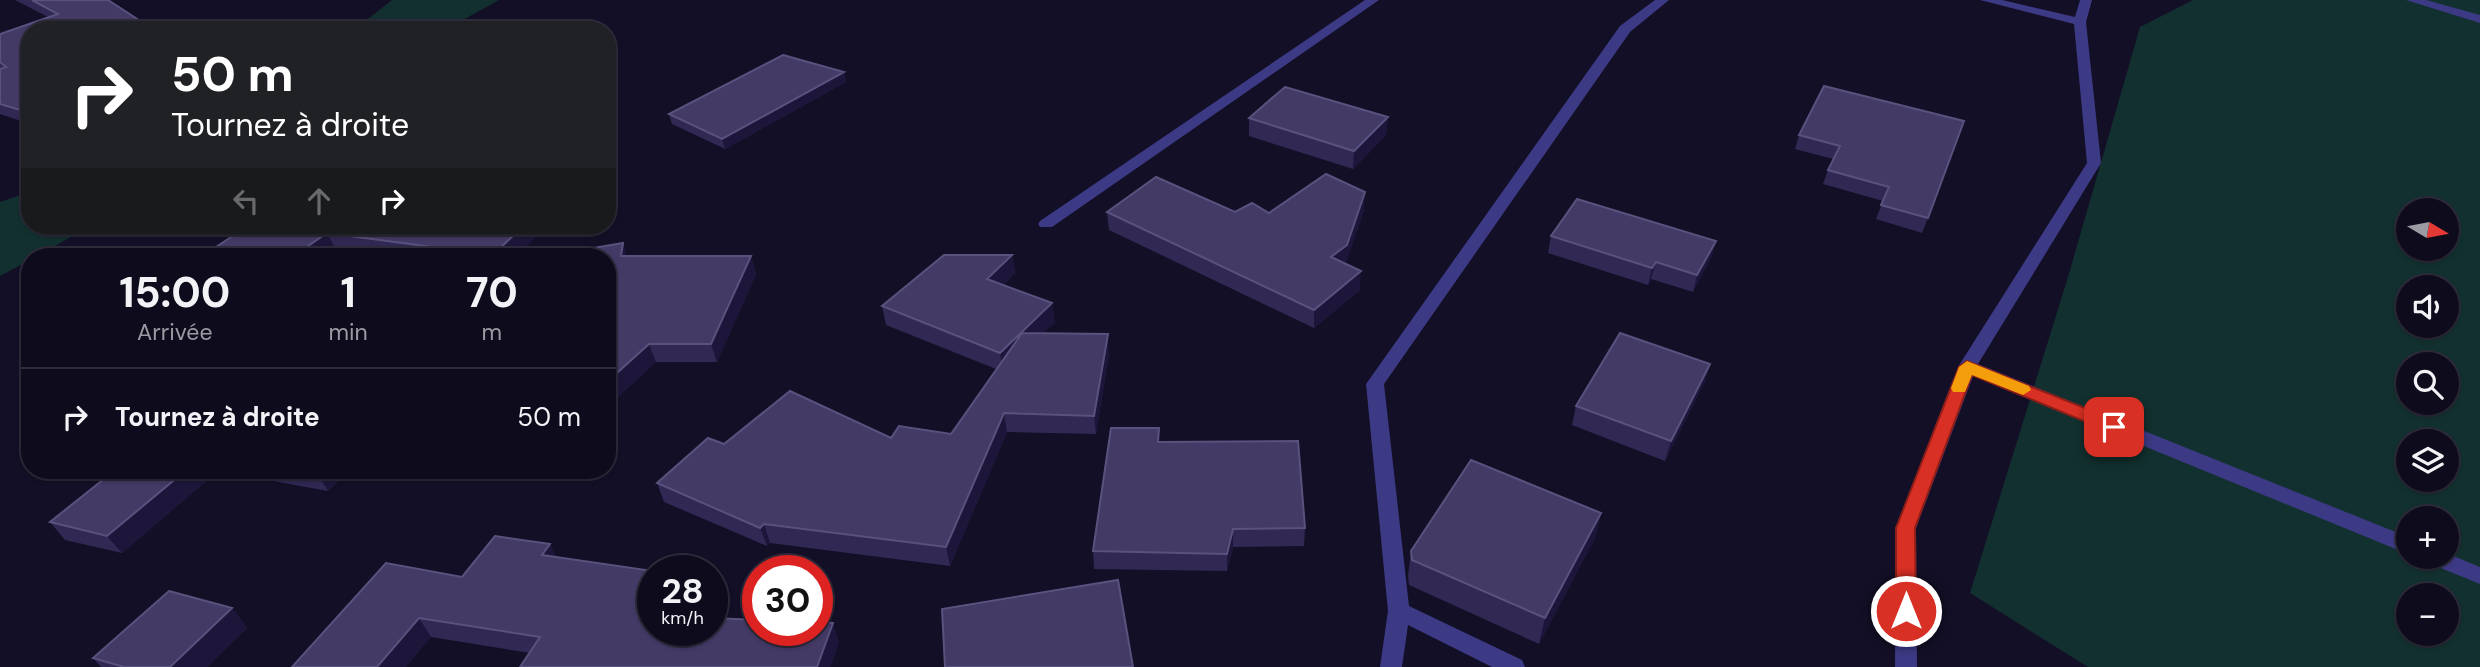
<!DOCTYPE html>
<html lang="fr">
<meta charset="utf-8">
<style>
:root{--surface:#0e0b1c;--page:#171425;--text:#f1f3f6;--muted:#9b9ba3;--line:#2e2b3b}
body{margin:0;font-family:"DM Sans",sans-serif;background:var(--page);color:var(--text);height:100vh;display:flex;flex-direction:column;font-size:26px;white-space:nowrap}
*{box-sizing:border-box;margin:0}
p{font-size:23px;color:var(--muted)}
.icon{flex:none;width:38px;height:38px;fill:none;stroke:currentColor;stroke-width:2;stroke-linecap:round;stroke-linejoin:round}
.map{position:relative;flex:1;overflow:hidden}
.drawer{position:absolute;left:21px;top:248px;width:595px;height:231px;display:flex;flex-direction:column;background:var(--surface);border-radius:28px;box-shadow:0 2px 5px #0004,0 0 0 2px var(--line)}
.drawer>*{flex:none}
.guide{position:absolute;left:21px;top:21px;width:595px;height:214px;border-radius:28px;box-shadow:0 2px 5px #0004,0 0 0 2px var(--line);background:#202124;color:#fff;overflow:hidden}
.needle{width:46px;rotate:100deg}
.fabs{position:absolute;left:2396px;top:198px;display:grid;gap:14px}
.fabs a{display:grid;place-items:center;width:63px;height:63px;border-radius:50%;background:var(--surface);box-shadow:0 2px 5px #0004,0 0 0 2px var(--line);font-size:35px}
.speed{position:absolute;left:637px;top:555px;display:flex;gap:14px;font-size:35px;font-weight:700;text-align:center}
.speed>*{display:grid;place-content:center;width:91px;height:91px;border-radius:50%;background:var(--surface);box-shadow:0 2px 5px #0004,0 0 0 2px var(--line);line-height:1}
.speed small{font-size:18px;font-weight:400}
.speed .limit{border:10px solid #d22;background:#fff;color:#111}
.pin{position:absolute;display:grid;place-items:center;width:60px;height:60px;color:#fff;margin:-30px;border-radius:14px;box-shadow:0 4px 10px #0006}
.me{position:absolute;width:77px;margin:-38px;rotate:0deg;stroke-linejoin:round;filter:drop-shadow(0 0 5px #0008)}
.turn{display:flex;align-items:center;gap:24px;height:147px;padding:0 35px;font-size:32px}
.turn .icon{width:91px;height:91px;stroke-width:2.5}
.turn b{display:block;font-size:49px;line-height:60px}
.lanes{display:flex;align-items:center;height:66px;padding:0 35px;background:#0003;justify-content:center;gap:35px;direction:ltr}
.lanes .off{opacity:.35}
.eta{display:flex;justify-content:space-evenly;align-items:center;height:119px;text-align:center}
.eta b{font-size:42px;font-weight:700;line-height:49px}
ul{padding:0;list-style:none}
li{display:flex;align-items:center;gap:21px;height:98px;padding:0 35px;border-top:2px solid var(--line)}
li div{flex:1}
li b{display:block;font-size:26px}
li em{font-style:normal}
.map>svg:first-child{display:block}
.green{fill:#12302f;fill-rule:evenodd}
.lines{fill:none;stroke-linecap:round;stroke-linejoin:round}
.minor{fill:#3d3a85;fill-rule:evenodd}
.wall{fill:#312854}
.shaded-wall{fill:#1d163a}
.building{fill:#433a66;stroke:#5a527e;stroke-width:2}
.route{fill:#d93025;stroke:#8d1f18;stroke-width:2}
.slow{fill:#f59e0b}
</style>
<div class="map">
<svg width="2480" height="667" viewBox="0 0 2480 667">
<rect width="100%" height="100%" fill="#130f26"/>
<path class="green" d="M 392,0 L 499,0 L 445,30 L 354,30 Z
M 2193,0 L 2480,0 L 2480,667 L 2088,667 L 1970,593 L 2068,277 L 2140,27 ZM 2408,210 L 2446,210 L 2446,248 L 2408,248 ZM 2408,287 L 2446,287 L 2446,326 L 2408,326 ZM 2408,364 L 2446,364 L 2446,402 L 2408,402 ZM 2408,441 L 2446,441 L 2446,480 L 2408,480 ZM 2408,518 L 2446,518 L 2446,556 L 2408,556 ZM 2408,595 L 2446,595 L 2446,634 L 2408,634 Z
M 30,192 L 30,226 L 91,226 L 35,257 L 30,257 L 30,260 L 0,276 L 0,202 Z"/>
<g class="lines">
<path class="minor" d="M 1365,0 L 1379,0 L 1052,227 L 1040,227 L 1038,224 L 1040,221 Z
M 1655,0 L 1669,0 L 1630,32 L 1384,384 L 1409,606 L 1522,660 L 1525,667 L 1492,667 L 1408,625 L 1402,667 L 1380,667 L 1388,611 L 1366,384 L 1620,26 Z
M 1980,0 L 2002,0 L 2075,17 L 2080,0 L 2092,0 L 2086,22 L 2101,163 L 1978,364 L 2408,537 L 2408,554 L 1973,376 L 1916,528 L 1917,667 L 1895,667 L 1896,528 L 1958,367 L 2087,163 L 2074,24 Z
M 2406,0 L 2426,0 L 2480,15 L 2480,23 Z
M 2446,553 L 2480,567 L 2480,584 L 2426,562 L 2423,556 L 2446,556 Z"/>
</g>
<path class="wall" d="M 15,0 L 108,0 L 30,30 L 30,124 L 0,114 L 0,34 L 48,17 Z
M 844,72 L 846,82 L 725,149 L 672,124 L 669,114 Z
M 1824,86 L 1928,218 L 1922,233 L 1876,219 L 1883,201 L 1823,184 L 1828,170 L 1833,159 L 1795,149 L 1799,135 Z
M 1388,117 L 1386,135 L 1353,169 L 1249,136 L 1249,118 Z
M 1364,210 L 1345,264 L 1360,290 L 1314,328 L 1109,230 L 1107,212 L 1235,212 L 1269,213 Z
M 237,226 L 537,226 L 540,233 L 515,257 L 392,257 L 336,250 L 325,257 L 222,257 L 216,247 L 244,229 Z
M 1551,236 L 1716,241 L 1711,258 L 1693,292 L 1651,279 L 1648,285 L 1548,253 Z
M 1012,255 L 1015,273 L 1003,285 L 1055,322 L 1043,333 L 1109,353 L 1096,434 L 1007,432 L 950,566 L 770,543 L 767,546 L 664,502 L 657,483 L 724,444 L 891,438 L 951,434 L 996,369 L 886,325 L 882,306 Z
M 628,256 L 751,256 L 756,274 L 717,362 L 656,362 L 607,407 L 607,257 Z
M 1710,364 L 1704,383 L 1665,461 L 1572,425 L 1576,406 Z
M 1159,428 L 1159,442 L 1305,528 L 1304,546 L 1233,547 L 1227,571 L 1094,569 L 1093,551 Z
M 114,471 L 218,471 L 122,553 L 65,540 L 50,522 Z
M 222,471 L 348,471 L 328,491 L 223,472 Z
M 1601,513 L 1595,538 L 1539,644 L 1409,585 L 1408,576 L 1411,551 Z
M 550,544 L 556,557 L 653,630 L 839,642 L 830,667 L 520,667 L 530,653 L 431,637 L 292,667 L 462,577 Z
M 232,608 L 247,628 L 207,667 L 101,667 L 93,658 Z"/>
<path class="shaded-wall" d="M 844,72 L 846,82 L 725,149 L 722,139 Z
M 1388,117 L 1386,135 L 1353,169 L 1354,151 Z
M 1365,192 L 1364,210 L 1346,264 L 1331,257 Z
M 523,226 L 537,226 L 540,233 L 515,257 L 494,257 L 493,255 Z
M 327,233 L 336,250 L 325,257 L 292,257 Z
M 1716,241 L 1711,258 L 1693,292 L 1697,275 Z
M 623,243 L 629,261 L 621,256 Z
M 1012,255 L 1015,273 L 990,298 L 987,279 Z
M 751,256 L 756,274 L 717,362 L 711,344 Z
M 1656,262 L 1651,279 L 1648,285 L 1652,268 Z
M 1361,271 L 1360,290 L 1314,328 L 1314,310 Z
M 1052,303 L 1055,322 L 1003,372 L 1000,353 Z
M 1108,334 L 1109,353 L 1096,434 L 1094,416 Z
M 649,344 L 656,362 L 607,407 L 607,382 Z
M 1710,364 L 1704,383 L 1665,461 L 1671,441 Z
M 1004,413 L 1007,432 L 950,566 L 946,547 Z
M 185,471 L 218,471 L 122,553 L 107,536 Z
M 317,471 L 348,471 L 328,491 L 316,472 Z
M 1601,513 L 1595,538 L 1539,644 L 1545,618 Z
M 764,524 L 770,543 L 767,546 L 760,528 Z
M 1233,529 L 1233,547 L 1227,571 L 1227,554 Z
M 550,544 L 560,563 L 542,555 Z
M 653,595 L 653,626 L 639,615 Z
M 232,608 L 247,628 L 207,667 L 170,667 Z
M 419,618 L 431,637 L 406,667 L 377,667 Z
M 833,623 L 839,642 L 830,667 L 817,667 Z"/>
<path class="building" d="M 32,0 L 108,0 L 154,30 L 30,30 L 30,113 L 0,104 L 0,69 L 6,67 L 0,62 L 0,34 L 58,14 Z
M 783,55 L 844,72 L 722,139 L 669,114 Z
M 1824,86 L 1964,121 L 1928,218 L 1881,205 L 1889,187 L 1828,170 L 1840,146 L 1799,135 Z
M 1285,87 L 1388,117 L 1354,151 L 1249,118 Z
M 1326,174 L 1365,192 L 1347,245 L 1331,257 L 1361,271 L 1314,310 L 1107,212 L 1156,177 L 1235,212 L 1252,203 L 1269,213 Z
M 1577,199 L 1716,241 L 1697,275 L 1656,262 L 1652,268 L 1551,236 Z
M 248,226 L 523,226 L 493,255 L 327,233 L 292,257 L 260,257 L 216,247 Z
M 623,243 L 621,256 L 751,256 L 711,344 L 649,344 L 607,382 L 607,257 L 580,257 L 581,250 Z
M 944,255 L 1012,255 L 987,279 L 1052,303 L 1000,353 L 882,306 Z
M 1022,333 L 1108,334 L 1094,416 L 1004,413 L 946,547 L 764,524 L 760,528 L 657,483 L 708,438 L 724,444 L 790,391 L 891,438 L 899,426 L 951,434 Z
M 1620,333 L 1710,364 L 1671,441 L 1576,406 Z
M 1111,428 L 1159,428 L 1158,442 L 1298,441 L 1305,528 L 1233,529 L 1227,554 L 1093,551 Z
M 1471,460 L 1601,513 L 1545,618 L 1412,560 L 1411,551 Z
M 114,471 L 185,471 L 107,536 L 50,522 Z
M 495,536 L 550,544 L 542,555 L 653,571 L 653,595 L 639,615 L 653,615 L 653,630 L 712,630 L 712,618 L 758,620 L 758,630 L 817,630 L 817,622 L 833,623 L 817,667 L 520,667 L 540,637 L 419,618 L 377,667 L 292,667 L 386,563 L 462,577 Z
M 1118,580 L 1133,667 L 945,667 L 942,609 Z
M 169,591 L 232,608 L 170,667 L 124,667 L 93,658 Z"/>
<path class="route" d="M 1967,361 L 2120,422 L 2123,427 L 2120,431 L 2108,431 L 1972,375 L 1915,528 L 1916,611 L 1913,617 L 1906,619 L 1899,617 L 1896,611 L 1896,528 L 1959,367 Z"/>
<path class="slow" d="M 1967,361 L 2029,386 L 2031,390 L 2023,395 L 1972,375 L 1965,392 L 1953,392 L 1951,388 L 1959,367 Z"/>
</svg>
<div class="fabs">
<a><svg class="needle" viewBox="-14 -14 28 28"><path d="M0-13l5 13h-10z" fill="#e53935"/><path d="M0 13l5-13h-10z" fill="#9b9ba3"/></svg></a>
<a><svg class="icon" aria-label="sound" viewBox="0 0 24 24"><path d="M4 9h4l5-4v14l-5-4H4zM17 9q2 3 0 6"/></svg></a>
<a><svg class="icon" aria-label="search" viewBox="0 0 24 24"><circle cx="10" cy="10" r="6"/><path d="M15 15l6 6"/></svg></a>
<a><svg class="icon" aria-label="layers" viewBox="0 0 24 24"><path d="M12 4l9 5-9 5-9-5zM3 14l9 5 9-5"/></svg></a>
<a>+</a>
<a>−</a>
</div>
<div class="speed"><div>28<small>km/h</small></div><div class="limit">30</div></div>
<div class="pin" style="left:2114px;top:427px;background:#d93025"><svg class="icon" aria-label="arrive" viewBox="0 0 24 24"><path d="M6 21V4h12l-3 4 3 4H6"/></svg></div>
<svg class="me" style="left:1906px;top:611px" viewBox="-20 -20 40 40"><circle r="17" fill="#d93025" stroke="#fff" stroke-width="3"/><path d="M0-11L8 9 0 5-8 9z" fill="#fff"/></svg>
<div class="guide">
<div class="turn"><svg class="icon" aria-label="right" viewBox="0 0 24 24"><path d="M7 20v-9h11M14 6l5 5-5 5"/></svg><div><b>50 m</b>Tournez à droite</div></div>
<div class="lanes"><svg class="icon off" aria-label="left" viewBox="0 0 24 24"><path d="M17 20v-9H6M10 6l-5 5 5 5"/></svg><svg class="icon off" aria-label="ahead" viewBox="0 0 24 24"><path d="M12 20V5M6 11l6-6 6 6"/></svg><svg class="icon" aria-label="right" viewBox="0 0 24 24"><path d="M7 20v-9h11M14 6l5 5-5 5"/></svg></div>
</div>
<section class="drawer">
<div class="eta">
<div><b>15:00</b><p>Arrivée</p></div>
<div><b>1</b><p>min</p></div>
<div><b>70</b><p>m</p></div>
</div>
<ul>
<li><svg class="icon" aria-label="right" viewBox="0 0 24 24"><path d="M7 20v-9h11M14 6l5 5-5 5"/></svg><div><b>Tournez à droite</b></div><em>50 m</em></li>
</ul>
</section>
</div>
